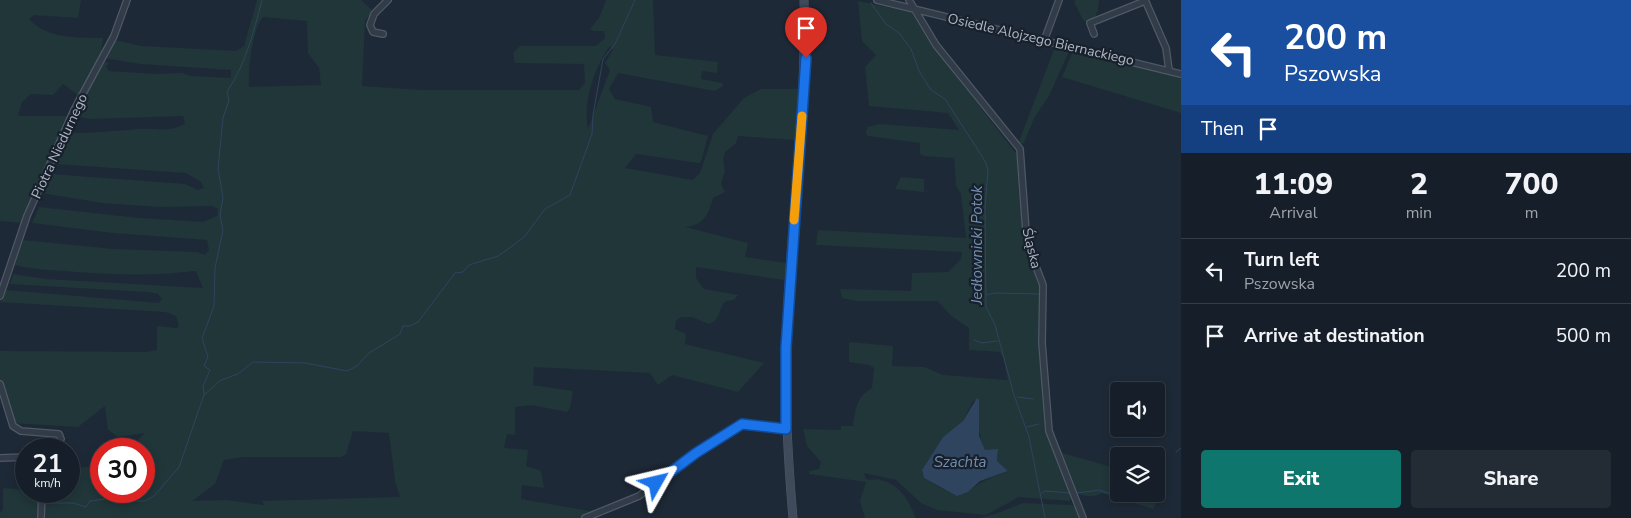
<!DOCTYPE html>
<meta charset="utf-8">
<style>
:root{--surface:#161f29;--page:#232c35;--text:#f1f3f6;--muted:#9ea2a8;--line:#353d46;--accent:#0f766e}
body{margin:0;font-family:"Nunito Sans",sans-serif;background:var(--page);color:var(--text);height:100vh;display:flex;flex-direction:column;font-size:19px;white-space:nowrap}
*{box-sizing:border-box;margin:0}
p{font-size:16px;color:var(--muted)}
.icon{flex:none;width:28px;height:28px;fill:none;stroke:currentColor;stroke-width:2;stroke-linecap:round;stroke-linejoin:round}
.map{position:relative;flex:1;overflow:hidden}
.sheet{display:flex;flex-direction:column;background:var(--surface);width:450px}
.sheet>*{flex:none}
.hud{background:#1a4fa0;color:#fff;overflow:hidden}
.buttons{position:absolute;left:1110px;top:382px;display:grid;gap:10px}
.buttons a{display:grid;place-items:center;width:55px;height:55px;border-radius:5px;background:var(--surface);box-shadow:0 2px 8px #0003,0 0 0 1px var(--line);font-size:25px}
.speed{position:absolute;left:15px;top:438px;display:flex;gap:10px;font-size:25px;font-weight:700;text-align:center}
.speed>*{display:grid;place-content:center;width:65px;height:65px;border-radius:50%;background:var(--surface);box-shadow:0 2px 8px #0003,0 0 0 1px var(--line);line-height:1}
.speed small{font-size:12px;font-weight:400}
.speed .limit{border:8px solid #d22;background:#fff;color:#111}
.pin{position:absolute;display:grid;place-items:center;width:42px;height:42px;color:#fff;margin:-51px -21px;border-radius:50% 50% 50% 0;rotate:-45deg;box-shadow:0 0 5px #0007}
.pin .icon{rotate:45deg}
.me{position:absolute;width:55px;margin:-28px;rotate:53deg;stroke-linejoin:round;filter:drop-shadow(0 0 4px #0008)}
.turn{display:flex;align-items:center;gap:18px;height:105px;padding:0 20px;font-size:22px}
.turn .icon{width:65px;height:65px;stroke-width:2.5}
.turn b{display:block;font-size:35px;line-height:42px}
.then{display:flex;align-items:center;height:48px;padding:0 20px;background:#0003;gap:10px;font-size:19px}
.eta{display:flex;justify-content:space-evenly;align-items:center;height:85px;text-align:center}
.eta b{font-size:30px;font-weight:800;line-height:35px}
.primary-button{display:flex;gap:10px;margin-top:auto;padding:10px 20px}
.primary-button a{flex:1;height:58px;border-radius:5px;background:var(--accent);color:#fff;font-size:20px;font-weight:800;line-height:58px;text-align:center}
.primary-button a+a{background:var(--page);color:var(--text)}
ul{padding:0;list-style:none}
li{display:flex;align-items:center;gap:15px;height:65px;padding:0 20px;border-top:1px solid var(--line)}
li div{flex:1}
li b{display:block;font-size:19px}
li em{font-style:normal}
main{display:flex;flex:1;min-height:0}
.map>svg:first-child{display:block}
.green{fill:#203639;fill-rule:evenodd}
.water{fill:#2f445e}
.lines{fill:none;stroke-linecap:round;stroke-linejoin:round}
.stream{stroke:#2f445e;stroke-width:1}
.minor-casing{stroke:#4f5966;stroke-width:8}
.secondary-casing{stroke:#4f5966;stroke-width:9}
.minor{stroke:#323b48;stroke-width:5.5}
.secondary{stroke:#3f4a5b;stroke-width:8}
.route-casing{stroke:#114b97;stroke-width:12}
.route{stroke:#1a73e8;stroke-width:9}
.slow{stroke:#f59e0b;stroke-width:9}
.labels{text-anchor:middle;stroke-width:4.5;stroke-linejoin:round;paint-order:stroke}
.street-label{font-size:14px;fill:#acb6c5;stroke:#18202c}
.water-label{font-size:15px;font-style:italic;fill:#728eb0;stroke:#18202c}
</style>
<main>
<div class="map">
<svg width="1181" height="518" viewBox="0 0 1181 518">
<rect width="100%" height="100%" fill="#1e2937"/>
<path class="green" d="M 0,0 L 81,0 L 78,18 L 34,15 L 29,19 C 49,40 77,37 103,38 L 101,53 L 79,96 L 63,84 L 53,95 L 31,94 L 22,102 L 18,116 L 68,116 L 22,223 L 0,221 Z
M 257,0 L 361,0 L 373,11 L 365,21 L 362,86 L 422,90 L 579,90 L 585,83 L 584,64 L 515,63 L 513,53 L 520,46 L 596,46 L 605,38 L 604,31 L 593,31 L 590,29 L 599,18 L 606,0 L 653,0 L 655,55 L 718,62 L 717,73 L 702,71 L 701,79 L 722,83 L 723,86 L 715,91 L 618,73 L 609,89 L 615,99 L 651,107 L 653,122 L 708,136 L 701,162 L 698,163 L 636,154 L 625,168 L 693,180 L 700,173 L 713,134 L 744,98 L 761,89 L 801,89 L 797,140 L 738,136 L 736,143 L 725,152 L 723,160 L 725,171 L 721,184 L 725,192 L 713,198 C 709,214 703,226 685,227 L 748,243 L 745,257 L 786,263 L 785,280 L 696,267 L 696,278 L 704,289 L 738,295 L 734,300 L 726,301 C 717,309 722,319 709,324 L 692,317 L 681,317 L 676,321 L 675,329 L 686,334 L 685,344 L 764,363 L 738,392 L 672,375 L 658,385 L 650,373 L 534,367 L 533,385 L 573,391 L 570,408 L 567,412 L 532,405 L 515,407 L 515,435 L 507,434 L 504,448 L 528,450 L 526,466 L 541,471 L 544,488 L 522,485 L 521,499 L 595,512 L 580,518 L 0,518 L 0,513 L 3,510 L 3,488 L 39,491 L 43,500 L 45,491 L 69,491 L 69,469 L 101,465 L 101,491 L 144,491 L 144,449 L 128,449 L 145,433 L 118,437 L 108,430 L 105,406 L 78,427 L 12,423 L 8,401 L 0,380 L 0,351 L 146,352 L 157,350 L 157,326 L 177,328 L 179,326 L 176,316 L 165,312 L 0,302 L 6,290 L 159,303 L 162,299 L 158,294 L 147,292 L 10,284 L 13,274 L 46,279 L 203,288 L 196,271 C 155,276 117,275 76,272 C 55,270 35,270 15,265 L 23,240 L 114,249 L 197,252 L 205,255 L 209,250 L 207,240 L 113,233 L 32,223 L 39,207 L 139,218 L 203,222 L 217,216 L 218,209 L 212,206 L 160,207 L 102,203 L 42,193 L 50,174 L 185,184 L 198,190 L 204,188 L 201,182 L 186,173 L 55,164 L 70,133 C 94,133 116,131 140,129 C 159,128 165,133 185,124 L 183,116 L 89,119 L 76,116 L 103,61 L 109,63 L 106,67 L 109,71 L 156,74 L 182,73 L 190,76 L 231,78 L 231,70 L 140,64 L 105,58 L 115,40 L 141,46 L 236,51 L 244,46 ZM 263,17 L 307,21 L 308,53 L 319,68 L 321,85 L 249,87 C 248,70 252,29 263,17 ZM 610,46 L 613,50 L 605,63 L 610,70 L 588,129 C 583,101 594,68 610,46 ZM 353,431 L 389,433 L 395,481 L 400,497 L 262,501 L 264,505 L 226,500 L 192,501 L 215,484 L 224,460 L 243,457 L 341,457 L 346,454 Z
M 1076,0 L 1099,0 L 1098,10 L 1094,19 L 1087,22 L 1083,20 L 1074,2 Z
M 858,1 L 911,12 L 931,43 L 1018,156 L 1019,195 L 1025,240 L 1028,256 L 1041,291 L 1046,428 L 1071,493 L 1070,501 L 1019,497 L 986,515 L 937,510 L 921,503 L 896,480 L 864,473 L 866,479 C 871,481 876,478 881,480 C 900,485 908,499 915,516 L 915,518 L 865,518 L 860,501 L 866,482 L 809,474 L 809,471 L 819,469 L 821,462 L 807,446 L 803,429 L 841,430 L 841,426 L 853,426 C 855,410 856,397 872,388 L 874,368 L 869,365 L 849,362 L 849,342 L 893,346 L 892,366 L 924,367 L 943,375 L 1008,380 L 1003,358 L 1000,352 L 969,350 L 969,328 L 950,315 L 938,301 L 857,301 L 842,298 L 840,289 L 911,291 L 912,273 L 948,272 L 961,259 L 962,252 L 816,245 L 818,230 L 966,238 L 961,194 L 956,186 L 954,158 L 924,156 L 920,154 L 920,143 L 868,136 L 866,133 L 867,127 L 879,124 L 959,130 L 948,113 L 869,106 L 865,67 L 876,55 L 862,41 ZM 979,400 C 978,418 977,434 985,450 L 998,450 L 997,461 L 1008,471 C 992,478 981,480 968,492 L 943,489 L 924,478 L 922,470 L 943,437 L 963,421 L 973,401 Z
M 1055,47 L 1070,49 L 1049,96 L 1034,118 L 1024,143 L 1018,144 Z
M 1074,49 L 1181,77 L 1181,113 L 1062,77 Z
M 901,177 L 924,179 L 924,192 L 895,189 Z
M 1062,453 L 1119,469 L 1119,494 L 1156,494 L 1157,501 L 1153,509 L 1101,493 C 1095,498 1085,496 1078,494 Z
M 1023,503 L 1072,505 L 1077,509 L 1081,518 L 979,518 L 995,514 Z"/>
<path class="water" d="M 977,398 L 979,400 L 979,436 L 985,450 L 998,449 L 997,461 L 1008,471 L 980,481 L 968,492 L 957,496 L 924,478 L 922,470 L 943,437 L 963,421 Z"/>
<g class="lines">
<path class="stream" d="M 871,3 L 886,24 L 899,33 L 911,49 L 919,71 L 931,90 L 945,99 L 985,161 L 988,170 L 985,208 L 986,307 L 995,325 L 1014,395 L 1029,437 L 1045,518
M 986,295 L 995,293 L 1039,294
M 974,340 L 982,343 L 997,341
M 204,394 L 203,386 L 210,370 L 204,366 L 208,357 L 202,338 L 214,306 L 215,268 L 223,230 L 220,216 L 223,197 L 218,169 L 223,118 L 229,100 L 227,92 C 246,63 253,34 262,0
M 1017,397 L 1033,399
M 1027,427 L 1039,424
M 1176,452 L 1181,448
M 1156,465 L 1162,461
M 1042,493 L 1045,491 L 1070,493
M 1077,493 L 1099,490 L 1114,495 L 1121,494
M 44,509 L 45,503 L 73,503 L 86,507 L 90,501 L 122,497 L 129,501 L 145,501 L 154,496 L 179,467 L 204,395 L 221,380 L 238,374 L 253,362 L 305,363 L 347,371 L 357,366 L 369,353 L 400,334 L 403,326 L 410,326 L 418,322 L 455,273 L 463,272 L 469,265 L 498,256 L 511,247 L 525,236 L 545,209 L 570,195 L 592,134 L 593,115 L 603,59 L 615,44 L 635,0"/>
<defs>
<path id="minor" d="M 877,0 L 1181,74
M 909,0 L 936,45 L 1020,149 L 1026,232 L 1030,251 L 1043,285 L 1042,343 L 1049,431 L 1083,518
M 1145,0 L 1166,48 L 1169,70
M 383,34 L 373,32 L 370,25 L 374,14 L 388,0
M 1094,34 L 1090,23 L 1145,1
M 1044,41 L 1059,0
M 0,296 L 27,216 L 73,112 L 114,36 L 127,0
M 0,384 L 13,426 L 21,431 L 59,434 L 61,439 L 53,449
M 0,458 L 26,457
M 41,518 L 42,491
M 585,518 L 639,496 L 696,453 L 742,424 L 787,429"/>
<path id="secondary" d="M 793,518 C 788,461 785,405 786,348 C 789,232 807,116 804,0"/>
</defs>
<use href="#minor" class="minor-casing"/>
<use href="#secondary" class="secondary-casing"/>
<use href="#minor" class="minor"/>
<use href="#secondary" class="secondary"/>
</g>
<g class="lines">
<defs>
<path id="route" d="M 656,483 L 696,453 L 742,424 L 786,429 L 786,347 L 806,58"/>
</defs>
<use href="#route" class="route-casing"/>
<use href="#route" class="route"/>
<path class="slow" d="M 794,220 L 802,116"/>
</g>
<g class="labels">
<g class="street-label">
<text transform="translate(1041 39) rotate(13)" y="5">Osiedle Alojzego Biernackiego</text>
<text transform="translate(59 146) rotate(-65)" y="5">Piotra Niedurnego</text>
<text transform="translate(1032 248) rotate(76)" y="5">Śląska</text>
</g>
<g class="water-label">
<text transform="translate(977 245) rotate(-90)" y="5">Jedłownicki Potok</text>
<text x="960" y="467">Szachta</text>
</g>
</g>
</svg>
<div class="buttons">
<a><svg class="icon" aria-label="sound" viewBox="0 0 24 24"><path d="M4 9h4l5-4v14l-5-4H4zM17 9q2 3 0 6"/></svg></a>
<a><svg class="icon" aria-label="layers" viewBox="0 0 24 24"><path d="M12 4l9 5-9 5-9-5zM3 14l9 5 9-5"/></svg></a>
</div>
<div class="speed"><div>21<small>km/h</small></div><div class="limit">30</div></div>
<div class="pin" style="left:806px;top:58px;background:#d93025"><svg class="icon" aria-label="arrive" viewBox="0 0 24 24"><path d="M6 21V4h12l-3 4 3 4H6"/></svg></div>
<svg class="me" style="left:656px;top:483px" viewBox="-20 -20 40 40"><path d="M0-17L14 15 0 8-14 15z" fill="#1a73e8" stroke="#fff" stroke-width="4"/></svg>
</div>
<section class="sheet">
<div class="hud">
<div class="turn"><svg class="icon" aria-label="left" viewBox="0 0 24 24"><path d="M17 20v-9H6M10 6l-5 5 5 5"/></svg><div><b>200 m</b>Pszowska</div></div>
<div class="then">Then<svg class="icon" aria-label="arrive" viewBox="0 0 24 24"><path d="M6 21V4h12l-3 4 3 4H6"/></svg></div>
</div>
<div class="eta">
<div><b>11:09</b><p>Arrival</p></div>
<div><b>2</b><p>min</p></div>
<div><b>700</b><p>m</p></div>
</div>
<ul>
<li><svg class="icon" aria-label="left" viewBox="0 0 24 24"><path d="M17 20v-9H6M10 6l-5 5 5 5"/></svg><div><b>Turn left</b><p>Pszowska</p></div><em>200 m</em></li>
<li><svg class="icon" aria-label="arrive" viewBox="0 0 24 24"><path d="M6 21V4h12l-3 4 3 4H6"/></svg><div><b>Arrive at destination</b></div><em>500 m</em></li>
</ul>
<div class="primary-button"><a>Exit</a><a>Share</a></div>
</section>
</main>
